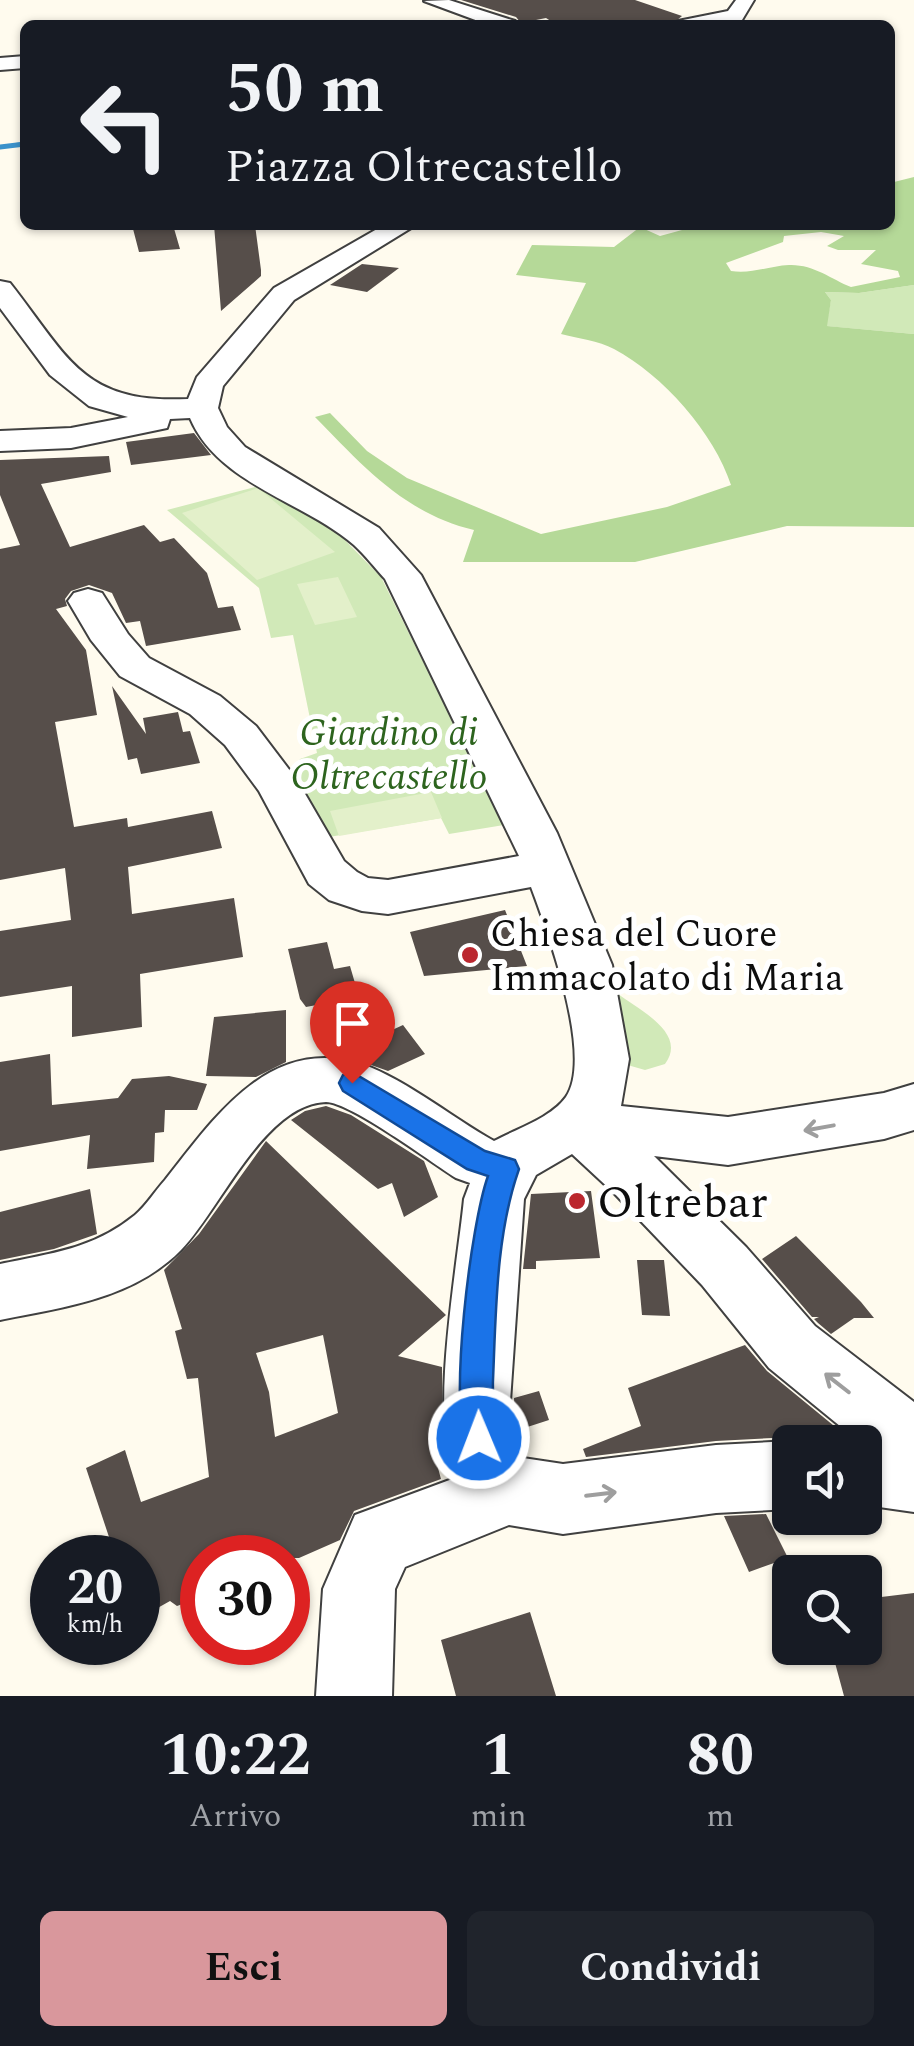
<!DOCTYPE html>
<html lang="it">
<style>
:root{--surface:#171b24;--page:#20242c;--text:#f1f3f6;--muted:#9ea1a6;--accent:#d9979c}
body{margin:0;font-family:Spectral,serif;background:var(--page);color:var(--text);height:100vh;display:flex;flex-direction:column;font-size:38px;white-space:nowrap}
*{box-sizing:border-box;margin:0}
p{font-size:32px;color:var(--muted)}
.icon{flex:none;width:55px;height:55px;fill:none;stroke:currentColor;stroke-width:2;stroke-linecap:round;stroke-linejoin:round}
.map{position:relative;height:1696px;overflow:hidden}
.drawer{display:flex;flex-direction:column;background:var(--surface);flex:1}
.drawer>*{flex:none}
.banner{position:absolute;left:20px;top:20px;width:875px;height:210px;border-radius:15px;box-shadow:0 2px 8px #0004;background:#171b24;color:var(--text);overflow:hidden}
.controls{position:absolute;left:772px;top:1425px;display:grid;gap:20px}
.controls a{display:grid;place-items:center;width:110px;height:110px;border-radius:15px;background:var(--surface);box-shadow:0 2px 8px #0004;font-size:50px}
.speed{position:absolute;left:30px;top:1535px;display:flex;gap:20px;font-size:50px;font-weight:700;text-align:center}
.speed>*{display:grid;place-content:center;width:130px;height:130px;border-radius:50%;background:var(--surface);box-shadow:0 2px 8px #0004;line-height:1}
.speed small{font-size:25px;font-weight:400}
.speed .limit{border:15px solid #d22;background:#fff;color:#111}
.pin{position:absolute;display:grid;place-items:center;width:85px;height:85px;color:#fff;margin:-102px -42px;border-radius:50% 50% 50% 0;rotate:-45deg;box-shadow:0 0 10px #0007}
.pin .icon{rotate:45deg}
.me{position:absolute;width:110px;margin:-55px;rotate:359deg;stroke-linejoin:round;filter:drop-shadow(0 0 8px #0008)}
.turn{display:flex;align-items:center;gap:35px;height:210px;padding:0 40px;font-size:45px}
.turn .icon{width:130px;height:130px;stroke-width:2.5}
.turn b{display:block;font-size:70px;line-height:85px}
.eta{display:flex;justify-content:space-evenly;align-items:center;height:170px;text-align:center}
.eta b{font-size:60px;font-weight:700;line-height:70px}
.cta{display:flex;gap:20px;margin-top:auto;padding:20px 40px}
.cta a{flex:1;height:115px;border-radius:15px;background:var(--accent);color:#111;font-size:40px;font-weight:700;line-height:115px;text-align:center}
.cta a+a{background:var(--page);color:var(--text)}
.map>svg:first-child{display:block}
.green{fill:#d1e9b8}
.forest{fill:#b5d998;fill-rule:evenodd}
.pitch{fill:#e3f0ca}
.lines{fill:none;stroke-linecap:round;stroke-linejoin:round}
.stream-far1{stroke:#3b92cb;stroke-width:4}
.stream{stroke:#3b92cb;stroke-width:5}
.building{fill:#564e4a;fill-rule:evenodd}
.minor-casing{stroke:#404040;stroke-width:4}
.minor{fill:#fff;fill-rule:evenodd}
.oneway{stroke:#9e9e9e}
.route{fill:#1a73e8;stroke:#114b97;stroke-width:2.5}
.poi-dot{fill:#bb272f;stroke:#fff;stroke-width:4}
.labels{text-anchor:middle;stroke-width:10;stroke-linejoin:round;paint-order:stroke}
.park-label{font-size:38px;font-style:italic;fill:#2d641e;stroke:#fff}
.poi-label{font-size:38px;fill:#0d0d0d;stroke:#fff;text-anchor:start}
.near-poi-label{font-size:45px;fill:#0d0d0d;stroke:#fff;text-anchor:start}
</style>
<div class="map">
<svg width="914" height="1696" viewBox="0 0 914 1696">
<rect width="100%" height="100%" fill="#fffbee"/>
<path class="green" d="M 914,285 L 914,334 L 826,326 L 831,300 L 825,292 L 859,293 Z
M 259,486 L 339,534 L 381,577 L 504,825 L 449,834 L 441,818 L 329,837 L 293,772 L 300,759 L 317,753 L 293,635 L 271,638 L 259,588 L 167,510 Z
M 618,994 C 639,1010 688,1033 665,1064 L 645,1070 L 624,1064 L 613,995 Z"/>
<path class="forest" d="M 914,177 L 914,285 L 859,293 L 825,292 L 831,300 L 827,326 L 914,334 L 914,527 L 787,526 L 635,562 L 463,562 L 474,530 C 405,514 362,465 315,417 L 330,413 L 367,451 L 407,478 L 541,534 L 667,507 L 731,485 C 714,433 663,375 614,349 C 599,341 577,338 561,334 L 586,283 L 516,275 L 532,245 L 614,247 L 640,227 L 660,236 L 693,227 L 769,230 L 802,225 L 890,225 L 890,183 ZM 821,232 L 844,236 L 827,246 L 838,250 L 876,250 L 861,264 L 898,271 L 900,277 L 851,287 C 831,279 813,264 789,265 C 769,266 752,274 731,271 L 726,263 L 783,242 L 784,236 Z"/>
<path class="pitch" d="M 258,488 L 335,552 L 257,580 L 182,513 Z
M 338,577 L 357,617 L 315,625 L 297,584 Z
M 431,792 L 442,818 L 339,836 L 330,811 Z"/>
<g class="lines">
<path class="stream-far1" d="M 748,25 L 741,20 L 750,0
M 16,145 L 25,144"/>
<path class="stream" d="M 0,147 L 25,144"/>
</g>
<path class="building" d="M 461,0 L 635,0 L 682,16 L 671,25 L 557,25 L 546,18 L 521,23 L 516,17 Z
M 132,225 L 173,225 L 180,249 L 139,252 Z
M 214,225 L 255,225 L 261,270 L 261,276 L 221,311 Z
M 362,264 L 399,268 L 367,292 L 330,285 Z
M 194,433 L 211,455 L 131,465 L 126,442 Z
M 109,456 L 111,472 L 41,484 L 70,547 L 144,525 L 160,542 L 174,538 L 207,573 L 218,608 L 233,606 L 241,630 L 146,646 L 140,621 L 126,623 L 112,593 L 89,585 L 71,591 L 65,599 L 67,606 L 56,609 L 86,650 L 97,715 L 55,722 L 74,827 L 127,818 L 128,827 L 212,811 L 222,848 L 128,867 L 132,914 L 234,898 L 243,957 L 140,974 L 142,1027 L 72,1037 L 72,986 L 0,997 L 0,931 L 71,920 L 65,868 L 0,880 L 0,549 L 20,545 L 0,495 L 0,460 Z
M 112,686 L 146,734 L 143,718 L 178,712 L 183,732 L 190,731 L 200,763 L 141,774 L 137,758 L 128,760 Z
M 505,910 L 527,966 L 424,976 L 410,932 Z
M 327,942 L 334,969 L 350,966 L 359,997 L 306,1007 L 300,999 L 288,949 Z
M 286,1010 L 286,1062 L 256,1077 L 206,1076 L 214,1017 Z
M 403,1025 L 425,1054 L 388,1071 L 340,1054 Z
M 50,1054 L 52,1105 L 118,1098 L 132,1079 L 169,1076 L 207,1084 L 197,1110 L 165,1110 L 164,1132 L 155,1133 L 154,1162 L 87,1169 L 90,1135 L 0,1151 L 0,1062 Z
M 326,1106 L 351,1115 L 424,1161 L 438,1197 L 404,1217 L 392,1183 L 378,1189 L 291,1120 L 305,1111 Z
M 266,1141 L 446,1315 L 398,1356 L 442,1367 L 443,1447 L 432,1446 L 441,1479 L 354,1511 L 340,1540 L 299,1558 L 202,1558 L 202,1597 L 177,1606 L 170,1601 L 138,1619 L 138,1558 L 116,1558 L 86,1468 L 125,1450 L 141,1502 L 209,1477 L 198,1378 L 187,1379 L 175,1331 L 182,1329 L 164,1270 L 199,1234 ZM 323,1335 L 338,1413 L 275,1437 L 269,1392 L 256,1353 Z
M 90,1189 L 97,1234 L 54,1249 L 0,1260 L 0,1212 Z
M 591,1191 L 600,1258 L 536,1261 L 536,1269 L 523,1269 L 531,1194 Z
M 796,1236 L 861,1302 L 874,1318 L 854,1318 L 831,1334 L 818,1323 L 814,1319 L 819,1317 L 812,1317 L 762,1259 Z
M 637,1260 L 664,1260 L 670,1316 L 642,1315 Z
M 745,1345 L 767,1371 L 850,1439 L 847,1442 L 798,1442 L 790,1437 L 716,1441 L 586,1457 L 583,1449 L 641,1426 L 628,1388 Z
M 539,1391 L 549,1420 L 515,1431 L 514,1398 Z
M 766,1514 L 788,1558 L 749,1572 L 724,1516 Z
M 914,1593 L 914,1696 L 844,1696 L 831,1648 L 865,1648 L 865,1599 Z
M 530,1612 L 556,1696 L 456,1696 L 441,1640 Z"/>
<g class="lines">
<defs>
<path id="minor" d="M 449,0 L 515,21 L 518,25 L 489,25 L 424,1 Z
M 736,0 L 754,0 L 742,20 L 717,25 L 675,25 L 678,21 L 728,11 Z
M 25,56 L 25,68 L 0,70 L 0,58 Z
M 384,225 L 416,225 L 294,300 L 223,386 L 218,408 L 227,427 L 245,447 L 379,528 L 421,575 L 557,833 L 612,965 L 629,1059 L 621,1106 L 728,1117 L 884,1093 L 914,1084 L 914,1130 L 884,1139 L 728,1165 L 654,1156 L 746,1247 L 815,1326 L 914,1402 L 914,1512 L 865,1505 L 865,1442 L 851,1442 L 857,1440 L 769,1368 L 702,1285 L 614,1193 L 572,1154 L 536,1175 L 524,1199 L 509,1416 L 514,1447 L 523,1458 L 563,1464 L 716,1445 L 790,1441 L 794,1442 L 790,1442 L 790,1509 L 716,1513 L 563,1534 L 509,1525 L 405,1567 L 395,1589 L 392,1696 L 316,1696 L 323,1589 L 355,1515 L 455,1478 C 429,1416 457,1270 464,1199 L 470,1183 L 456,1178 C 432,1163 350,1102 326,1102 C 264,1104 220,1210 181,1250 C 133,1299 64,1307 0,1320 L 0,1264 C 52,1253 93,1249 135,1215 C 146,1206 155,1191 165,1180 C 212,1121 266,1039 354,1062 C 396,1072 454,1119 494,1141 C 516,1129 551,1118 566,1097 C 594,1056 547,930 531,887 L 388,914 L 362,911 L 329,900 L 309,884 L 259,791 L 225,745 L 190,714 L 120,676 L 91,640 L 68,601 L 74,593 L 88,589 L 102,593 L 128,634 L 149,658 L 220,696 L 256,726 L 297,780 L 344,861 L 357,872 L 368,878 L 388,880 L 519,856 L 385,579 C 375,568 365,555 354,545 C 303,501 218,484 190,418 L 170,419 L 167,428 L 71,448 L 0,451 L 0,431 L 71,428 L 128,417 L 89,406 L 50,375 L 0,308 L 0,281 L 10,283 C 69,358 82,404 188,399 L 197,377 L 274,288 Z"/>
</defs>
<use href="#minor" class="minor-casing"/>
<use href="#minor" class="minor"/>
</g>
<defs><path id="oneway-shaft" d="M-6 0H5M1.5-3L5.5 0L1.5 3" fill="none" stroke-width="1.6" stroke-linecap="round" stroke-linejoin="round" transform="scale(2.5)"/></defs>
<g class="oneway">
<use href="#oneway-shaft" transform="translate(819 1128) rotate(170)"/>
<use href="#oneway-shaft" transform="translate(837 1383) rotate(-142)"/>
<use href="#oneway-shaft" transform="translate(601 1494) rotate(-7)"/>
</g>
<path class="route" d="M 352,1072 L 485,1151 L 515,1160 L 519,1169 C 496,1234 496,1311 493,1380 C 492,1401 498,1430 490,1450 L 479,1454 L 467,1450 C 448,1405 471,1223 488,1176 L 467,1169 L 343,1091 L 339,1083 L 343,1075 Z"/>
<g class="poi-dot">
<circle cx="470" cy="955" r="10"/>
<circle cx="577" cy="1201" r="10"/>
</g>
<g class="labels">
<g class="park-label">
<text x="389" y="745">Giardino di<tspan x="389" dy="44">Oltrecastello</tspan></text>
</g>
<g class="poi-label">
<text x="490" y="946">Chiesa del Cuore<tspan x="490" dy="44">Immacolato di Maria</tspan></text>
</g>
<g class="near-poi-label">
<text x="597" y="1217">Oltrebar</text>
</g>
</g>
</svg>
<div class="controls">
<a><svg class="icon" aria-label="sound" viewBox="0 0 24 24"><path d="M4 9h4l5-4v14l-5-4H4zM17 9q2 3 0 6"/></svg></a>
<a><svg class="icon" aria-label="search" viewBox="0 0 24 24"><circle cx="10" cy="10" r="6"/><path d="M15 15l6 6"/></svg></a>
</div>
<div class="speed"><div>20<small>km/h</small></div><div class="limit">30</div></div>
<div class="pin" style="left:352px;top:1083px;background:#d93025"><svg class="icon" aria-label="arrive" viewBox="0 0 24 24"><path d="M6 21V4h12l-3 4 3 4H6"/></svg></div>
<svg class="me" style="left:479px;top:1438px" viewBox="-20 -20 40 40"><circle r="17" fill="#1a73e8" stroke="#fff" stroke-width="3"/><path d="M0-11L8 9 0 5-8 9z" fill="#fff"/></svg>
<div class="banner">
<div class="turn"><svg class="icon" aria-label="left" viewBox="0 0 24 24"><path d="M17 20v-9H6M10 6l-5 5 5 5"/></svg><div><b>50 m</b>Piazza Oltrecastello</div></div>
</div>
</div>
<section class="drawer">
<div class="eta">
<div><b>10:22</b><p>Arrivo</p></div>
<div><b>1</b><p>min</p></div>
<div><b>80</b><p>m</p></div>
</div>
<div class="cta"><a>Esci</a><a>Condividi</a></div>
</section>
